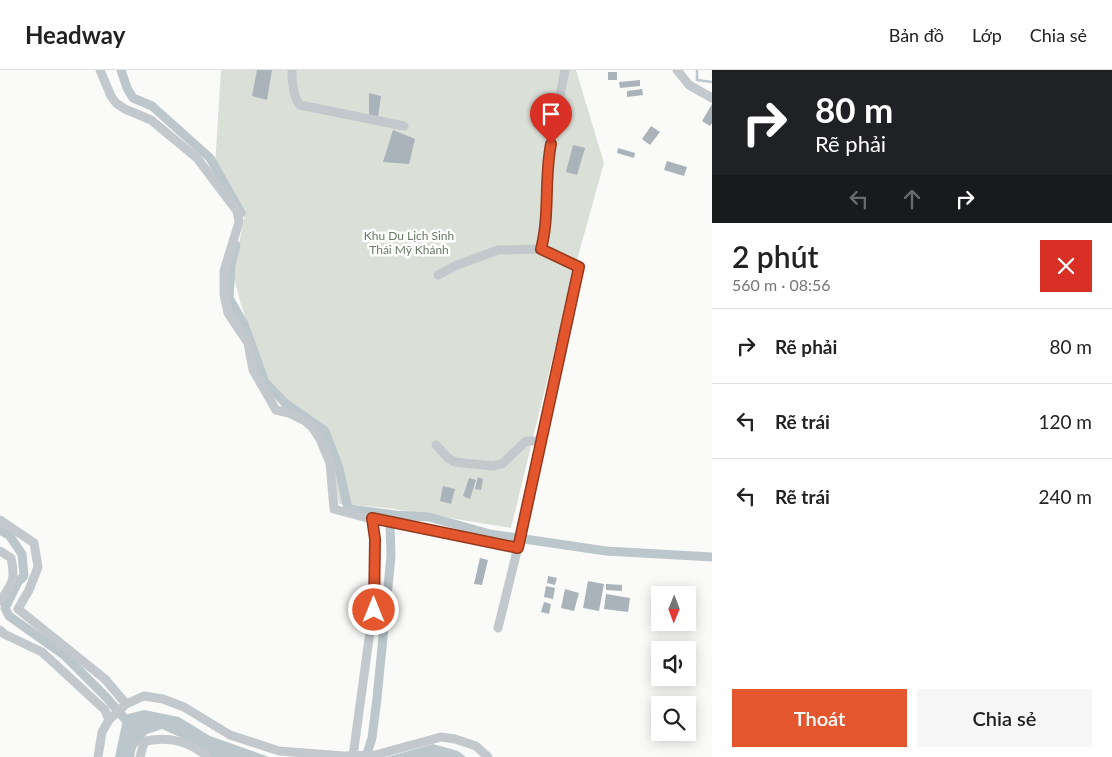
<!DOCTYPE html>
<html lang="vi">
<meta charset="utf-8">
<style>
:root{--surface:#fff;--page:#f6f6f6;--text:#222;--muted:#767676;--line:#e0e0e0;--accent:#e4572e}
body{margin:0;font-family:Lato,sans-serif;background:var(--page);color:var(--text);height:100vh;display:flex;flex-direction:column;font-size:19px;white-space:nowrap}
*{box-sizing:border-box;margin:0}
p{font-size:16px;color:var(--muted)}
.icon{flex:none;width:28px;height:28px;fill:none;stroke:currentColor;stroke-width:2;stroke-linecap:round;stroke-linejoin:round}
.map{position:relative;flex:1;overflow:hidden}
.drawer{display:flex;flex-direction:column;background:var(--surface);width:400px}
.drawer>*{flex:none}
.guide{background:#202124;color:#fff;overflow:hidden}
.needle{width:32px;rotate:181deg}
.tools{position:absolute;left:651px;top:516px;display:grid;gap:10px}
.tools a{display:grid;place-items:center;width:45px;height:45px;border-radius:0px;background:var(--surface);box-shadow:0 2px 12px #0003;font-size:25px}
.pin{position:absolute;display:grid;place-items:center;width:42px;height:42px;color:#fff;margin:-51px -21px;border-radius:50% 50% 50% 0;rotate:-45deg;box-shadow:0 0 5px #0007}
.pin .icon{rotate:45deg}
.me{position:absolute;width:55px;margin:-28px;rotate:0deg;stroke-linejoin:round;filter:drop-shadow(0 0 4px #0008)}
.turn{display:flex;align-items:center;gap:18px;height:105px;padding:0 20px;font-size:22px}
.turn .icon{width:65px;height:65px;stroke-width:2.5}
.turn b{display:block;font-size:35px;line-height:42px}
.lanes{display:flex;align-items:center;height:48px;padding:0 20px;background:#0003;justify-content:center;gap:25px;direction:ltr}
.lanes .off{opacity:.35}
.round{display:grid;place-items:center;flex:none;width:52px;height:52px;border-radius:0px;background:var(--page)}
.head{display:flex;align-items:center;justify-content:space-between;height:85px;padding:0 20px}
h1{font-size:30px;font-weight:600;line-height:38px}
.cta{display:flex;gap:10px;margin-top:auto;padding:10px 20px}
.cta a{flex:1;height:58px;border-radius:0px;background:var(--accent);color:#fff;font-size:20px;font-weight:600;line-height:58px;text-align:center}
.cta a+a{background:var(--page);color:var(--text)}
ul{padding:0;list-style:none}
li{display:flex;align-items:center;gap:15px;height:75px;padding:0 20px;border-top:1px solid var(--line)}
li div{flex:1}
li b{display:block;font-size:19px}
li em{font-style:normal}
header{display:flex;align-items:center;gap:30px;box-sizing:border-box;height:70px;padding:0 25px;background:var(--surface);border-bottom:1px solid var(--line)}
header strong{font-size:24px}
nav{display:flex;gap:28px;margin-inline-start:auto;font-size:18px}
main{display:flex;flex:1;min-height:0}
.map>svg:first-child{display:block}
.green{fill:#dadfd7}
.water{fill:#bbc7cb}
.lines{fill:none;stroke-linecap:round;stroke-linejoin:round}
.stream{stroke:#bbc7cb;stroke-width:2.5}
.canal{stroke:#bbc7cb;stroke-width:9}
.building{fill:#aab3b9}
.minor{stroke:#c3c8cc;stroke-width:9}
.route-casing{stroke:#94391e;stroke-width:12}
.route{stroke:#e4572e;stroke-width:9}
.labels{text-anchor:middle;stroke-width:5;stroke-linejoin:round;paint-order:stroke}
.park-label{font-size:12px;fill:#687a64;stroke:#fff}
</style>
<header>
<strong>Headway</strong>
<nav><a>Bản đồ</a><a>Lớp</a><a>Chia sẻ</a></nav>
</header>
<main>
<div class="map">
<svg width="712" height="687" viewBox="0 0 712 687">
<rect width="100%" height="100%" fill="#fafaf8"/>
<path class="green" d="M 221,0 L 576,0 L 604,93 L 573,204 L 511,458 L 388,438 L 339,434 L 327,360 L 273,321 L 241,235 L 233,204 L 245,143 L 215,96 Z"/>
<path class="water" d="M 144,640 L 179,647 L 210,666 L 269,687 L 213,687 L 195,674 L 162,659 L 147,664 L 136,678 L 134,687 L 115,687 L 124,645 Z
M 433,674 L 458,681 L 466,687 L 387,687 Z"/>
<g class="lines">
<path class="stream" d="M 697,0 L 697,10 L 712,12"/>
<path class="canal" d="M 121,0 L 127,18 L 133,28 L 152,36 L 210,88 L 241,143
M 236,175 L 231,195 L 229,228 L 244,254 L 265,312 L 285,333 L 325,361 L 339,398 L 348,439 L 396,445
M 0,460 L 9,465 L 22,484 L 24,506 L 18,512 L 5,538 L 9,546 L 64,585 L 106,627 L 131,656
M 366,687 L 372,668 L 377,628 L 391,486 L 390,456 L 396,445 L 429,447 L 490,464 L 606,481 L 712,487"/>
</g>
<path class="building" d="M 257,0 L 272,0 L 267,30 L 252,26 Z
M 608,2 L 617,2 L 617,10 L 608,10 Z
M 640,10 L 640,16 L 620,18 L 619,12 Z
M 642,19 L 643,25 L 627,27 L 627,21 Z
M 369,23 L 381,26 L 378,47 L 369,45 Z
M 712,34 L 712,53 L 710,56 L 702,51 Z
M 651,56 L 660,62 L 650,75 L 642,69 Z
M 393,60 L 415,69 L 409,94 L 383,92 Z
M 573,75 L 585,78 L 577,105 L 566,102 Z
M 618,78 L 635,83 L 634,88 L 617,83 Z
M 667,91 L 687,97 L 684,106 L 664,100 Z
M 478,407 L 483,409 L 481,420 L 475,419 Z
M 469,408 L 476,410 L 470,429 L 463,426 Z
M 443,416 L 455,419 L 451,434 L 440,431 Z
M 480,488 L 488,490 L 482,515 L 474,514 Z
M 548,506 L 557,508 L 555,515 L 547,513 Z
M 588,511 L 604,514 L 599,541 L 583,538 Z
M 606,514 L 622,515 L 622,521 L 606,520 Z
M 546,516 L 555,518 L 553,529 L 544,527 Z
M 660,518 L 669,519 L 668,525 L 659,525 Z
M 565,519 L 579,523 L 574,541 L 561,538 Z
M 606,524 L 630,528 L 628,542 L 604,539 Z
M 544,532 L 551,534 L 549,544 L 541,542 Z"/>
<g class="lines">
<path class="minor" d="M 100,0 L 111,26 L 116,33 L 125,39 L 151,50 L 197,88 L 237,141 L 239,152 L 224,201 L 224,224 L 228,243 L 248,273 L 253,300 L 276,340 L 289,343 L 305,351 L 312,357 L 320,369 L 330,393 L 334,439 L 371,449 L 375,469 L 374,532 L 353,686
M 292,0 C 292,11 293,27 300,35 L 404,56
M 677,0 L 689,15 L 712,28
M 541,179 L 545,163 L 547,92 L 565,0
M 438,205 L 457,195 L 498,180 L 541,179 L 579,197 L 518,477 L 498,558
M 436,375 L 448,388 L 455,392 L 492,396 L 502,394 L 526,371 L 541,371
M 371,449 L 518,477
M 0,450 L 34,473 L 38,497 L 29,520 L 18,539 L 105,609 L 126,634
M 0,481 L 11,488 C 16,510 12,514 0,531
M 0,560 L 4,564 L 42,582 L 105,640 L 109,650
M 98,687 L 102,662 L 109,650 L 126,634 L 144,626 L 163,629 L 184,637 L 230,665 L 279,681 L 344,686 L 375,685 L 441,667 L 455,669 L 476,676 L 488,687
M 140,687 L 143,676 L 146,671 C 169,666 191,672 208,687"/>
</g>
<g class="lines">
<defs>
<path id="route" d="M 374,540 L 375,469 L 372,448 L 518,478 L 579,197 L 541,179 C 550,145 544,109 551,74"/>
</defs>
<use href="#route" class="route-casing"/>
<use href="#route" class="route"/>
</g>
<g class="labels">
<g class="park-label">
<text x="409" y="170">Khu Du Lịch Sinh<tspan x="409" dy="14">Thái Mỹ Khánh</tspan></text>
</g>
</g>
</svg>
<div class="tools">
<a><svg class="needle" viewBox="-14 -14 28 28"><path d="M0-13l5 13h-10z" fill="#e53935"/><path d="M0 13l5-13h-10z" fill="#767676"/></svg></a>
<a><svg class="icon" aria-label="sound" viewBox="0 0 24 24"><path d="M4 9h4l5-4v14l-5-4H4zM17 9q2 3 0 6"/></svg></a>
<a><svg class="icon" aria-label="search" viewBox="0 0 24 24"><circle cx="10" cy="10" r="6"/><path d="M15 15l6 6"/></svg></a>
</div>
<div class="pin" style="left:551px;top:74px;background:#d93025"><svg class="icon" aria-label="arrive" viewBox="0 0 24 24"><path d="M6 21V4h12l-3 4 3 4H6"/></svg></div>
<svg class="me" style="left:374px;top:540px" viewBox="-20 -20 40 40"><circle r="17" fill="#e4572e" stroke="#fff" stroke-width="3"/><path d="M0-11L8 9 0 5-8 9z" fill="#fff"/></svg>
</div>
<section class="drawer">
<div class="guide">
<div class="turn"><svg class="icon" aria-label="right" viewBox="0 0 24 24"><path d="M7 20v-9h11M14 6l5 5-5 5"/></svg><div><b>80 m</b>Rẽ phải</div></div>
<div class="lanes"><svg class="icon off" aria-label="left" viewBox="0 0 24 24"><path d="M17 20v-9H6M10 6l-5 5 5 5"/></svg><svg class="icon off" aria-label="ahead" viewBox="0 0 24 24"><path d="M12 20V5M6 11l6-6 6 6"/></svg><svg class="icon" aria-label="right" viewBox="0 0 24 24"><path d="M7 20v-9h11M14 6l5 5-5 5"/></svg></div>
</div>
<div class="head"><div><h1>2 phút</h1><p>560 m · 08:56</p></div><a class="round" style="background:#d93025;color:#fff"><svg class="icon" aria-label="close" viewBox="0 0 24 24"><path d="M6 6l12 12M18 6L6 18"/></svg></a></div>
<ul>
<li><svg class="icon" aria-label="right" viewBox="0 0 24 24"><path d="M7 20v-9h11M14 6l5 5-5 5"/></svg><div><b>Rẽ phải</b></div><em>80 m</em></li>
<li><svg class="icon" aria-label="left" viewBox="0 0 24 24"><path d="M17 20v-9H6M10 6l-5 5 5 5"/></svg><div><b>Rẽ trái</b></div><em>120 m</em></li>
<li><svg class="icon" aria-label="left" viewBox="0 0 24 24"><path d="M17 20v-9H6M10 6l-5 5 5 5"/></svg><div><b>Rẽ trái</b></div><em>240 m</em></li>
</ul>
<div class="cta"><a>Thoát</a><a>Chia sẻ</a></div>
</section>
</main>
